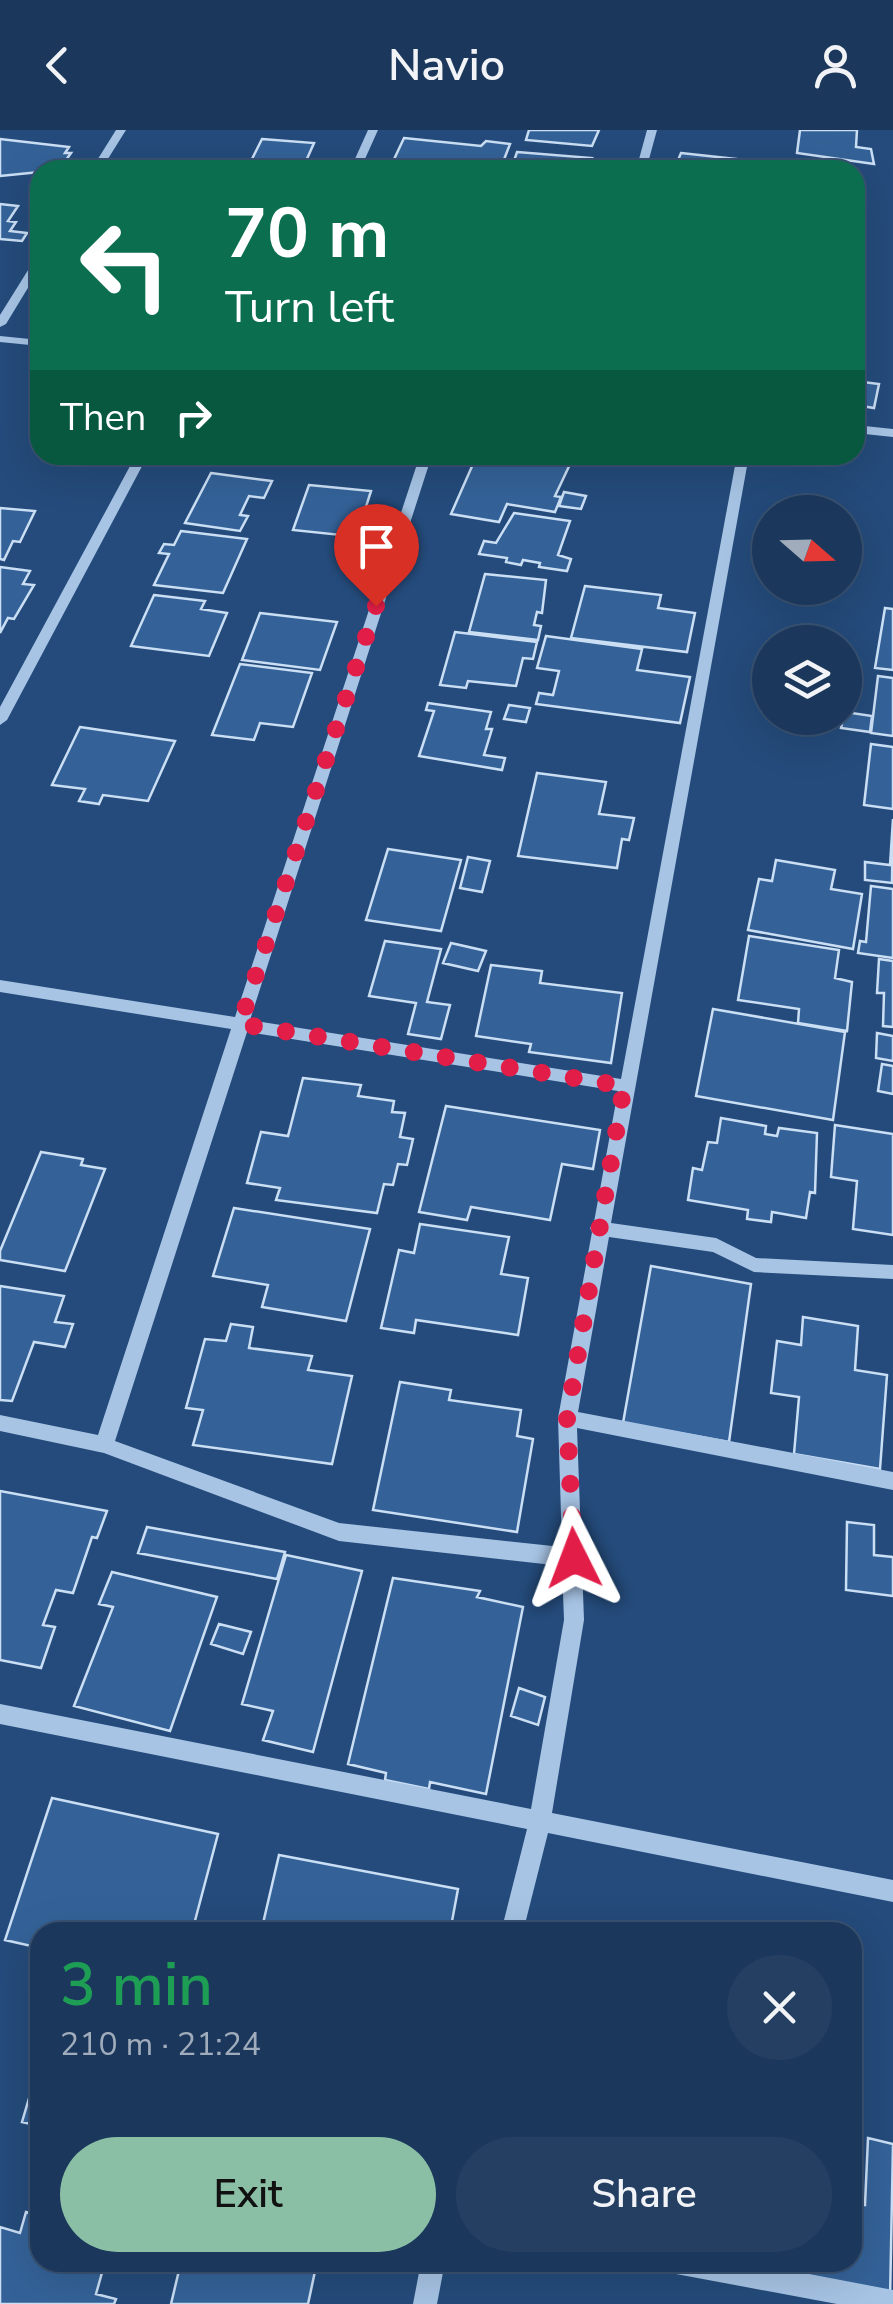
<!DOCTYPE html>
<meta charset="utf-8">
<style>
:root{--surface:#1b385c;--page:#243f62;--text:#f1f3f6;--muted:#a0acbb;--line:#395272;--accent:#8abfa5}
body{margin:0;font-family:"Nunito Sans",sans-serif;background:var(--page);color:var(--text);height:100vh;display:flex;flex-direction:column;font-size:38px;white-space:nowrap}
*{box-sizing:border-box;margin:0}
p{font-size:32px;color:var(--muted)}
.icon{flex:none;width:55px;height:55px;fill:none;stroke:currentColor;stroke-width:2;stroke-linecap:round;stroke-linejoin:round}
.map{position:relative;flex:1;overflow:hidden}
.drawer{position:absolute;left:30px;top:1792px;width:832px;height:350px;display:flex;flex-direction:column;background:var(--surface);border-radius:30px;box-shadow:0 10px 40px #0002,0 0 0 2px var(--line)}
.drawer>*{flex:none}
.banner{position:absolute;left:30px;top:30px;width:835px;height:305px;border-radius:30px;box-shadow:0 10px 40px #0002,0 0 0 2px var(--line);background:#0b6e4f;color:#fff;overflow:hidden}
.needle{width:65px;rotate:110deg}
.tools{position:absolute;left:752px;top:365px;display:grid;gap:20px}
.tools a{display:grid;place-items:center;width:110px;height:110px;border-radius:50%;background:var(--surface);box-shadow:0 10px 40px #0002,0 0 0 2px var(--line);font-size:50px}
.pin{position:absolute;display:grid;place-items:center;width:85px;height:85px;color:#fff;margin:-102px -42px;border-radius:50% 50% 50% 0;rotate:-45deg;box-shadow:0 0 10px #0007}
.pin .icon{rotate:45deg}
.me{position:absolute;width:110px;margin:-55px;rotate:357deg;stroke-linejoin:round;filter:drop-shadow(0 0 8px #0008)}
.turn{display:flex;align-items:center;gap:35px;height:210px;padding:0 30px;font-size:45px}
.turn .icon{width:130px;height:130px;stroke-width:2.5}
.turn b{display:block;font-size:70px;line-height:85px}
.then{display:flex;align-items:center;height:95px;padding:0 30px;background:#0003;gap:20px;font-size:38px}
.round{display:grid;place-items:center;flex:none;width:105px;height:105px;border-radius:52px;background:var(--page)}
.head{display:flex;align-items:center;justify-content:space-between;height:170px;padding:0 30px}
h1{font-size:60px;font-weight:600;line-height:75px;color:#1e9e55}
.button{display:flex;gap:20px;margin-top:auto;padding:20px 30px}
.button a{flex:1;height:115px;border-radius:60px;background:var(--accent);color:#111;font-size:40px;font-weight:600;line-height:115px;text-align:center}
.button a+a{background:var(--page);color:var(--text)}
header{display:flex;justify-content:space-between;align-items:center;height:130px;padding:0 30px;background:var(--surface);font-size:45px;font-weight:600}
.map>svg:first-child{display:block}
.building{fill:#346298;stroke:#cadef4;stroke-width:2.5}
.lines{fill:none;stroke-linecap:round;stroke-linejoin:round}
.minor{fill:#a7c4e5;fill-rule:evenodd}
.route{stroke:#e11d48;stroke-width:18;stroke-dasharray:0 32.4}
</style>
<header><svg class="icon" aria-label="back" viewBox="0 0 24 24"><path d="M15 5l-7 7 7 7"/></svg>Navio<svg class="icon" aria-label="person" viewBox="0 0 24 24"><circle cx="12" cy="8" r="4"/><path d="M4 21q1-7 8-7t8 7"/></svg></header>
<div class="map">
<svg width="893" height="2174" viewBox="0 0 893 2174">
<rect width="100%" height="100%" fill="#244b7b"/>
<path class="building" d="M 529,0 L 599,0 L 592,16 L 526,10 Z
M 800,0 L 857,0 L 856,17 L 871,19 L 874,34 L 797,23 Z
M 404,8 L 481,16 L 486,11 L 510,14 L 500,40 L 389,40 Z
M 0,9 L 69,17 L 65,23 L 71,23 L 59,40 L 0,46 Z
M 262,9 L 314,13 L 302,40 L 267,40 L 269,37 L 249,35 Z
M 517,22 L 592,28 L 588,38 L 600,40 L 511,40 Z
M 681,23 L 763,32 L 761,40 L 666,40 L 668,34 L 676,35 Z
M 0,74 L 18,76 L 8,91 L 16,92 L 10,101 L 27,103 L 22,111 L 0,109 Z
M 855,251 L 879,254 L 874,278 L 855,275 Z
M 477,325 L 542,326 L 572,330 L 555,366 L 561,367 L 555,382 L 507,374 L 499,392 L 451,384 Z
M 211,343 L 272,351 L 264,368 L 249,366 L 240,385 L 248,386 L 240,401 L 185,393 Z
M 309,355 L 371,361 L 365,380 L 358,380 L 350,406 L 293,400 Z
M 564,362 L 586,366 L 581,379 L 559,376 Z
M 0,378 L 35,381 L 20,412 L 13,411 L 4,430 L 0,429 Z
M 514,383 L 570,391 L 558,425 L 571,429 L 567,441 L 539,437 L 540,433 L 523,430 L 521,435 L 506,432 L 507,428 L 479,424 L 484,411 L 496,413 Z
M 181,401 L 247,409 L 223,463 L 154,455 L 169,424 L 159,423 L 164,414 L 174,415 Z
M 0,437 L 30,441 L 23,454 L 34,455 L 14,489 L 8,488 L 0,503 Z
M 485,444 L 546,450 L 542,483 L 537,482 L 534,495 L 541,496 L 538,510 L 469,502 Z
M 585,456 L 661,465 L 658,478 L 695,483 L 687,522 L 571,508 Z
M 154,465 L 205,471 L 201,479 L 227,483 L 209,526 L 131,516 Z
M 885,478 L 893,479 L 893,540 L 875,538 Z
M 260,483 L 337,492 L 320,540 L 242,530 Z
M 455,502 L 537,512 L 533,529 L 523,528 L 516,556 L 468,551 L 466,558 L 440,555 Z
M 546,506 L 642,519 L 637,540 L 690,547 L 680,593 L 536,574 L 539,563 L 553,565 L 559,541 L 537,538 Z
M 240,534 L 312,543 L 293,597 L 260,593 L 254,610 L 212,605 Z
M 878,546 L 893,548 L 893,606 L 871,603 Z
M 428,573 L 491,582 L 486,599 L 492,599 L 484,625 L 505,628 L 502,640 L 419,626 L 434,581 L 426,580 Z
M 509,575 L 530,578 L 526,592 L 504,589 Z
M 845,582 L 872,586 L 870,602 L 841,598 Z
M 80,597 L 175,611 L 148,671 L 103,665 L 99,674 L 79,671 L 85,659 L 52,655 Z
M 871,614 L 893,617 L 893,679 L 864,675 Z
M 537,643 L 606,652 L 599,684 L 634,688 L 629,710 L 622,709 L 617,738 L 518,726 Z
M 893,689 L 892,753 L 865,750 L 865,732 L 890,735 Z
M 388,719 L 461,730 L 441,801 L 366,790 Z
M 468,727 L 490,731 L 482,762 L 460,758 Z
M 776,730 L 835,740 L 831,759 L 862,764 L 853,819 L 748,800 L 759,749 L 772,751 Z
M 871,756 L 893,759 L 893,828 L 858,823 L 860,811 L 866,812 Z
M 749,806 L 839,820 L 835,848 L 852,852 L 847,901 L 798,893 L 799,879 L 738,870 Z
M 385,811 L 441,819 L 427,872 L 450,875 L 441,909 L 408,904 L 416,873 L 369,866 Z
M 451,813 L 486,821 L 478,841 L 443,833 Z
M 879,829 L 893,831 L 893,897 L 883,896 L 884,863 L 877,863 Z
M 491,835 L 542,841 L 540,853 L 622,863 L 611,933 L 529,922 L 531,914 L 476,906 Z
M 713,879 L 845,902 L 833,990 L 696,966 Z
M 877,903 L 893,906 L 893,931 L 876,928 Z
M 882,934 L 893,936 L 893,964 L 878,961 Z
M 303,948 L 361,955 L 358,966 L 394,971 L 392,982 L 405,983 L 400,1007 L 413,1009 L 407,1035 L 398,1034 L 393,1055 L 384,1054 L 377,1083 L 276,1070 L 280,1058 L 247,1053 L 261,1002 L 288,1006 Z
M 446,976 L 600,1000 L 593,1039 L 562,1034 L 550,1090 L 471,1077 L 467,1090 L 419,1082 Z
M 721,988 L 766,996 L 765,1004 L 777,1006 L 779,998 L 817,1003 L 815,1063 L 810,1062 L 806,1088 L 772,1082 L 771,1092 L 747,1089 L 748,1080 L 688,1070 L 693,1038 L 702,1040 L 708,1012 L 717,1013 Z
M 835,995 L 893,1004 L 893,1105 L 853,1099 L 857,1051 L 831,1047 Z
M 41,1022 L 83,1029 L 81,1035 L 105,1039 L 65,1141 L 0,1130 L 0,1121 Z
M 234,1078 L 370,1099 L 346,1191 L 262,1177 L 268,1155 L 213,1146 Z
M 420,1094 L 509,1107 L 501,1144 L 528,1148 L 518,1205 L 416,1190 L 414,1203 L 381,1198 L 399,1120 L 414,1123 Z
M 651,1136 L 751,1154 L 729,1312 L 623,1293 Z
M 0,1156 L 64,1166 L 55,1192 L 73,1194 L 65,1217 L 34,1212 L 12,1271 L 0,1270 Z
M 803,1187 L 858,1196 L 855,1240 L 887,1245 L 880,1339 L 794,1324 L 799,1267 L 771,1263 L 777,1211 L 801,1215 Z
M 231,1194 L 253,1197 L 249,1218 L 312,1226 L 308,1240 L 352,1246 L 332,1334 L 193,1315 L 203,1280 L 186,1278 L 205,1209 L 226,1211 Z
M 400,1252 L 451,1260 L 449,1270 L 521,1280 L 517,1306 L 533,1309 L 517,1402 L 373,1380 Z
M 0,1361 L 107,1381 L 97,1408 L 92,1407 L 73,1463 L 56,1460 L 43,1495 L 55,1497 L 41,1538 L 0,1530 Z
M 847,1392 L 874,1395 L 874,1425 L 893,1427 L 893,1466 L 846,1460 Z
M 147,1397 L 285,1422 L 277,1449 L 138,1423 Z
M 286,1425 L 362,1441 L 313,1622 L 263,1610 L 273,1581 L 242,1574 Z
M 112,1442 L 217,1467 L 170,1601 L 74,1576 L 113,1477 L 99,1474 Z
M 393,1448 L 480,1461 L 477,1467 L 523,1477 L 486,1664 L 430,1652 L 429,1659 L 385,1650 L 386,1643 L 348,1634 Z
M 219,1494 L 251,1502 L 243,1524 L 211,1514 Z
M 519,1558 L 545,1567 L 538,1595 L 511,1586 Z
M 52,1668 L 218,1704 L 192,1802 L 40,1802 L 40,1818 L 5,1810 Z
M 279,1725 L 458,1759 L 450,1802 L 261,1802 Z
M 40,1931 L 40,1996 L 22,1992 Z
M 868,2008 L 893,2014 L 890,2171 L 801,2153 L 802,2132 L 852,2132 L 852,2073 L 865,2075 Z
M 26,2082 L 40,2086 L 40,2132 L 105,2132 L 96,2164 L 116,2169 L 114,2174 L 0,2174 L 0,2097 L 20,2103 Z
M 181,2132 L 317,2132 L 308,2174 L 171,2174 Z"/>
<g class="lines">
<path class="minor" d="M 116,0 L 126,0 L 101,40 L 91,40 Z
M 368,0 L 378,0 L 360,40 L 350,40 Z
M 647,0 L 657,0 L 646,40 L 636,40 Z
M 40,126 L 40,138 L 6,194 L 0,197 L 0,185 L 35,129 Z
M 0,206 L 40,210 L 40,216 L 0,212 Z
M 855,295 L 893,299 L 893,307 L 855,303 Z
M 136,325 L 148,325 L 7,590 L 0,595 L 0,577 Z
M 420,325 L 432,325 L 250,890 L 621,949 L 737,325 L 749,325 L 611,1093 L 716,1108 L 756,1128 L 893,1135 L 893,1149 L 754,1142 L 713,1122 L 609,1107 L 578,1282 L 893,1342 L 893,1360 L 577,1298 L 584,1490 L 552,1683 L 893,1750 L 893,1772 L 548,1703 L 523,1802 L 501,1802 L 527,1699 L 0,1594 L 0,1574 L 531,1679 L 564,1490 L 562,1436 L 339,1411 L 104,1323 L 0,1301 L 0,1285 L 98,1305 L 231,899 L 0,862 L 0,850 L 235,887 ZM 247,902 L 618,961 L 594,1092 L 590,1098 L 592,1102 L 558,1288 L 562,1417 L 339,1393 L 115,1311 Z
M 421,2132 L 445,2132 L 437,2174 L 413,2174 Z
M 664,2132 L 746,2132 L 893,2160 L 893,2174 L 837,2174 L 676,2144 L 667,2141 Z"/>
</g>
<g class="lines">
<path class="route" d="M 376,476 L 240,894 L 624,956 L 567,1288 L 574,1428"/>
</g>
</svg>
<div class="tools">
<a><svg class="needle" viewBox="-14 -14 28 28"><path d="M0-13l5 13h-10z" fill="#e53935"/><path d="M0 13l5-13h-10z" fill="#a0acbb"/></svg></a>
<a><svg class="icon" aria-label="layers" viewBox="0 0 24 24"><path d="M12 4l9 5-9 5-9-5zM3 14l9 5 9-5"/></svg></a>
</div>
<div class="pin" style="left:376px;top:476px;background:#d93025"><svg class="icon" aria-label="arrive" viewBox="0 0 24 24"><path d="M6 21V4h12l-3 4 3 4H6"/></svg></div>
<svg class="me" style="left:574px;top:1428px" viewBox="-20 -20 40 40"><path d="M0-17L14 15 0 8-14 15z" fill="#e11d48" stroke="#fff" stroke-width="4"/></svg>
<div class="banner">
<div class="turn"><svg class="icon" aria-label="left" viewBox="0 0 24 24"><path d="M17 20v-9H6M10 6l-5 5 5 5"/></svg><div><b>70 m</b>Turn left</div></div>
<div class="then">Then<svg class="icon" aria-label="right" viewBox="0 0 24 24"><path d="M7 20v-9h11M14 6l5 5-5 5"/></svg></div>
</div>
<section class="drawer">
<div class="head"><div><h1>3 min</h1><p>210 m · 21:24</p></div><a class="round"><svg class="icon" aria-label="close" viewBox="0 0 24 24"><path d="M6 6l12 12M18 6L6 18"/></svg></a></div>
<div class="button"><a>Exit</a><a>Share</a></div>
</section>
</div>
